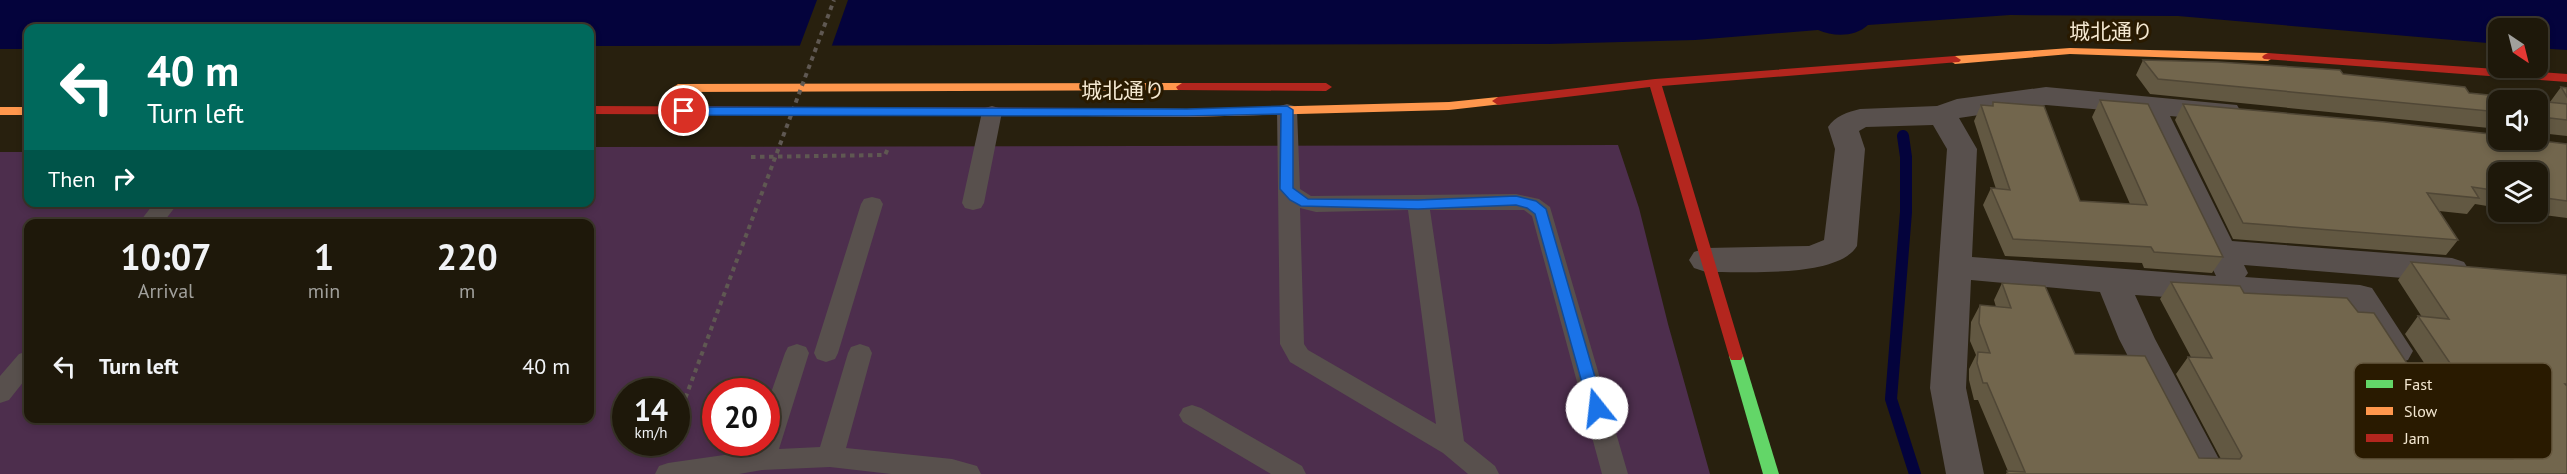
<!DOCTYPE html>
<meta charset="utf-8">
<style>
:root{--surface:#1e180a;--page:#262113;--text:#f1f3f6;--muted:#a1a09c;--line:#3c372b}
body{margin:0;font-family:"PT Sans","Noto Sans JP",sans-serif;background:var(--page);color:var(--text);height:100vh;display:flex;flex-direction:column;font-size:22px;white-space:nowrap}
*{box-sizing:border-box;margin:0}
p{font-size:20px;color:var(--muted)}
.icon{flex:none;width:33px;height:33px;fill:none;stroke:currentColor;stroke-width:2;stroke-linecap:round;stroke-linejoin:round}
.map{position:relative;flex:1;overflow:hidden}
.sheet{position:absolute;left:24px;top:219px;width:570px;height:204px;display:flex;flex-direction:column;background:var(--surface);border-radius:12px;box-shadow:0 3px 9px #0003,0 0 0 2px var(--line)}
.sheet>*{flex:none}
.top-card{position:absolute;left:24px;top:24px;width:570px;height:183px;border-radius:12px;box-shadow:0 3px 9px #0003,0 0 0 2px var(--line);background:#00695c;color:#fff;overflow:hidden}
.needle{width:39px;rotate:145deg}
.tools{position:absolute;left:2488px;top:18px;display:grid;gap:12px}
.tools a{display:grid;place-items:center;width:60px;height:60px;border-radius:12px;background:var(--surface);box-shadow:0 3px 9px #0003,0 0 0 2px var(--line);font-size:30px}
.speed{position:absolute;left:612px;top:378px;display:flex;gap:12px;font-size:30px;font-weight:700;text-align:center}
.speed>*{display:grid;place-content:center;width:78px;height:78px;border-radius:50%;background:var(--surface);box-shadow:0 3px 9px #0003,0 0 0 2px var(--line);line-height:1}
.speed small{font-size:15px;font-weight:400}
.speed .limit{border:9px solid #d22;background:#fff;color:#111}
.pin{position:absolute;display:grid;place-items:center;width:51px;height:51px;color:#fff;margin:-26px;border:3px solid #fff;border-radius:50%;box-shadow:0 2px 6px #0007}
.me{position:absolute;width:66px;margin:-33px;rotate:344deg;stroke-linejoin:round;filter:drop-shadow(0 0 4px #0008)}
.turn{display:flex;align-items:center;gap:21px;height:126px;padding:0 24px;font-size:27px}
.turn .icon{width:78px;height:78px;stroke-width:2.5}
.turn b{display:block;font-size:42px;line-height:51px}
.then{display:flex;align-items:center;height:57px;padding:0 24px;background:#0003;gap:12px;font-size:22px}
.eta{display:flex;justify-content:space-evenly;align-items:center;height:102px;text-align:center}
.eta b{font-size:36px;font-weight:700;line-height:42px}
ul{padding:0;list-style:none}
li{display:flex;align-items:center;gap:18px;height:90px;padding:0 24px}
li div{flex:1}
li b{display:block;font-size:22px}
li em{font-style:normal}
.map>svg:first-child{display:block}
.green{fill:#4d2e4d;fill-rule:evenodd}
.water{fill:#04033c}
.pier{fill:#28200e}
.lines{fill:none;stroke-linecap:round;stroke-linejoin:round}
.stream{stroke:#04033c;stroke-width:12}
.path{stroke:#5f5852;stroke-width:4;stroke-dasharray:4.5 4.5;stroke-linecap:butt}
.lane{fill:#58504d;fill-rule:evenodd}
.street{fill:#58504d;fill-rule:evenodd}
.fast{fill:#63d668;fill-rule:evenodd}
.slow{fill:#ff974d;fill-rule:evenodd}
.jam{fill:#b3261e;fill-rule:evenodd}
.path-bridge{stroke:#5f5852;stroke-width:4;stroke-dasharray:4.5 4.5;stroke-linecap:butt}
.wall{fill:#625842}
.building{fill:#72664d;stroke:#504736;stroke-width:1.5}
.route{fill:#1a73e8;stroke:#114b97;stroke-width:1.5}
.labels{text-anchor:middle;stroke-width:6;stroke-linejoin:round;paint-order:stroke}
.street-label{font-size:21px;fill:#f4e8d1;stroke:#291a00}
.key{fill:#291a00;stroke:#66583f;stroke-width:1.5}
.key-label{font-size:16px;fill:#f4e8d1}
</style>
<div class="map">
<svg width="2567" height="474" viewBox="0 0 2567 474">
<rect width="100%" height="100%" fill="#28200e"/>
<path class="green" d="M 1618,145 L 1639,208 L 1668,324 L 1710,474 L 0,474 L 0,152 L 28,152 L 28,202 L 590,202 L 590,147 ZM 28,224 L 590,224 L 590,418 L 28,418 ZM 626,392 L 676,392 L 676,442 L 626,442 ZM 716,392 L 766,392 L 766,442 L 716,442 Z"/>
<path class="water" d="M 0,0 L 2567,0 L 2567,50 L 2538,48 L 2538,28 L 2499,28 L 2499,44 L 2178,16 L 2010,15 L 1868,25 C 1855,37 1834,37 1818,30 L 1695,40 L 1549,44 L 590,46 L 590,28 L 28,28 L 28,49 L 0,49 Z"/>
<path class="pier" d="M 817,0 L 848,0 L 831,48 L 799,48 Z"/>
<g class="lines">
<path class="stream" d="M 1903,136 L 1906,157 L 1906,212 L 1891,399 L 1915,474"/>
<path class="path" d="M 751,157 L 885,155 L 889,146"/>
<path class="lane" d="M 1287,104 L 1294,106 L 1297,110 L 1300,189 L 1311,196 L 1516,194 L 1539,199 L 1550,207 L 1628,474 L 1602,474 L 1532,216 L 1524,210 L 1430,210 L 1464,441 L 1495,466 L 1499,474 L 1468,474 L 1443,453 L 1290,362 L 1280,344 L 1277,110 L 1280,106 ZM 1300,208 L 1316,212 L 1408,210 L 1436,424 L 1308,350 L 1304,344 Z
M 992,106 L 999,108 L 1002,112 L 984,203 L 981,208 L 973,210 L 965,208 L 962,203 L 982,112 L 985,108 Z
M 872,197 L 880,199 L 883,204 L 838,353 L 835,359 L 826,362 L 817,359 L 814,353 L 861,204 L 864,199 Z
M 155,202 L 179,202 L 162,224 L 138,224 Z
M 797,344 L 806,347 L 809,353 L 779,449 L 820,447 L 848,353 L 851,347 L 860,344 L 869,347 L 872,353 L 846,448 L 952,459 L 977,466 L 981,474 L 891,474 L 830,467 L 762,470 L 739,474 L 655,474 L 659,466 L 668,463 L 752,451 L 755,442 L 766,442 L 766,407 L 785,353 L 788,347 Z
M 28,351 L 28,376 L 9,400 L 0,403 L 0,376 L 19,354 Z
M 1192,405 L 1201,408 L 1302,466 L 1306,474 L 1271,474 L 1183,422 L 1179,415 L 1183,408 Z"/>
<path class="street" d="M 2046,87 L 2237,105 L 2241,112 L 2237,119 L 2226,121 L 2170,116 L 2232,241 L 2452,258 L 2464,262 L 2469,270 L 2464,278 L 2452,282 L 2244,265 L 2248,273 L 2245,277 L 2360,285 L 2372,288 L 2413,351 L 2408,360 L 2395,364 L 2382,360 L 2350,309 L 2135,295 L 2155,339 L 2227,474 L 2189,474 L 2119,339 L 2100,292 L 1971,280 L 1966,388 L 1984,474 L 1946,474 L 1930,388 L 1947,149 L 1933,125 L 1866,127 L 1859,131 L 1865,149 L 1857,246 C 1837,279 1742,271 1706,272 L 1694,268 L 1689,260 L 1694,252 L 1706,248 L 1809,246 L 1824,240 L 1835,149 L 1828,127 C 1835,116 1848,112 1860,109 L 1937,106 L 1957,99 ZM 2046,105 L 2139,113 L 2216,276 L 1972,257 L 1977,149 L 1959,118 Z"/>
<path class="fast" d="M 1736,351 L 1741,352 L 1743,356 L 1779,474 L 1763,474 L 1729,356 L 1731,352 Z"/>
<path class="slow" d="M 2070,48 L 2268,53 L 2274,57 L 2268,61 L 2070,54 L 1955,64 L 1949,60 L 1955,56 Z
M 1182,83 L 1188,87 L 1186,90 L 678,92 L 672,88 L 678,84 Z
M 1498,97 L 1502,98 L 1504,101 L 1502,104 L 1449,110 L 1187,117 L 1087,116 L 1081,112 L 1087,108 L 1187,109 L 1449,102 Z
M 0,107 L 28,107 L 28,115 L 0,115 Z"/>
<path class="jam" d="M 2268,53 L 2567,74 L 2567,82 L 2264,59 L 2262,57 L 2264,55 Z
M 1955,56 L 1961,60 L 1959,62 L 1662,86 L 1743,356 L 1741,360 L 1731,360 L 1729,356 L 1650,87 L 1498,105 L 1492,101 L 1498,97 L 1655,79 Z
M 1182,83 L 1326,83 L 1332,87 L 1326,91 L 1178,90 L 1176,87 Z
M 590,106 L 1087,108 L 1093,112 L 1087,116 L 590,114 Z"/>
<path class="path-bridge" d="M 676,423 L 834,0"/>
</g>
<path class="wall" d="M 2143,60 L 2343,74 L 2469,93 L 2499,100 L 2499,129 L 2150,94 L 2136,75 Z
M 2561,87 L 2567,88 L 2567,136 L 2539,133 L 2538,135 L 2538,101 L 2550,102 Z
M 2100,100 L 2223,257 L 2212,273 L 2144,268 L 2142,263 L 2005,256 L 1983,205 L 1991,188 L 1996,189 L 1974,121 L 1981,105 L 1991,106 L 1993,102 L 2080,201 L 2130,204 L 2092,117 Z
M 2183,104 L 2567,144 L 2567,218 L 2522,212 L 2538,212 L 2538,172 L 2499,172 L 2499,208 L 2475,204 L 2467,214 L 2439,211 L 2458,240 L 2446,255 L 2233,239 L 2175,120 Z
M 2411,262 L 2567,275 L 2567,474 L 2006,474 L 2008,471 L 1978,400 L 1974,400 L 1969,380 L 1969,369 L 1976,355 L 1970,341 L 1971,322 L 1980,305 L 1996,307 L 1994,300 L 2002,283 L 2075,354 L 2199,458 L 2221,459 L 2176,374 L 2188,357 L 2191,357 L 2160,299 L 2171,282 L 2244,293 L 2469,458 L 2487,458 L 2405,334 L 2418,316 L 2422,317 L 2398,280 Z"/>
<path class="building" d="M 2143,60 L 2218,62 L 2340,70 L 2343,74 L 2465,87 L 2469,93 L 2538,100 L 2499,100 L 2499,112 L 2158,79 Z
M 2561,87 L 2567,88 L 2567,97 Z
M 2100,100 L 2148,104 L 2223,257 L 2154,252 L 2151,247 L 2013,239 L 1991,188 L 2010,190 L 1981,105 L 1993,106 L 1993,102 L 2044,106 L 2080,201 L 2147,205 Z
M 2538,101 L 2567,104 L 2567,120 L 2550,118 L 2547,123 L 2538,123 Z
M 2183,104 L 2385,122 L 2499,135 L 2499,140 L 2533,140 L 2567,144 L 2567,201 L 2538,197 L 2538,172 L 2499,172 L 2499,191 L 2472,187 L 2479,198 L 2427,193 L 2458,240 L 2243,223 Z
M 2411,262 L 2567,275 L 2567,384 L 2565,384 L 2567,386 L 2567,474 L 2008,474 L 2007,471 L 2025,472 L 1987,383 L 1983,383 L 1977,363 L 1978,352 L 1990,353 L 1979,323 L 1980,305 L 2011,308 L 2002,283 L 2045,286 L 2075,354 L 2145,356 L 2199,458 L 2240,459 L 2242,456 L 2188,357 L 2212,358 L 2171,282 L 2240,286 L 2244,293 L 2347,298 L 2358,312 L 2374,313 L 2469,458 L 2513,459 L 2513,456 L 2418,316 L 2449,319 Z"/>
<path class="route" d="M 1287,106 L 1293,110 L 1293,188 L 1308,199 L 1418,200 L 1516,196 L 1536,201 L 1546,209 L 1604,408 L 1602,413 L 1591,413 L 1589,408 L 1535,214 L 1527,208 L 1516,205 L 1418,209 L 1301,206 L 1290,200 L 1280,189 L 1281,114 L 1187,116 L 684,115 L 678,111 L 684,107 L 1187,109 Z"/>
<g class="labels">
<g class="street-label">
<text x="2111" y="39">城北通り</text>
<text x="1123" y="98">城北通り</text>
</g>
</g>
<rect x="2354" y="363" width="198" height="96" rx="9" class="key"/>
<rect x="2366" y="380" width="27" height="8" fill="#63d668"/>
<rect x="2366" y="407" width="27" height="8" fill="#ff974d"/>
<rect x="2366" y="434" width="27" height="8" fill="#b3261e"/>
<g class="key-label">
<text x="2404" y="390">Fast</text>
<text x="2404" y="417">Slow</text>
<text x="2404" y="444">Jam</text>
</g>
</svg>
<div class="tools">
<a><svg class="needle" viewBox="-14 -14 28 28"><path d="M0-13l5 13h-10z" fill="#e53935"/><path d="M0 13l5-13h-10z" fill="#a1a09c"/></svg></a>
<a><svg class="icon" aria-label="sound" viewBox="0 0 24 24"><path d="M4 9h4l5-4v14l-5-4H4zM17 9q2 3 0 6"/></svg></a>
<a><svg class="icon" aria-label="layers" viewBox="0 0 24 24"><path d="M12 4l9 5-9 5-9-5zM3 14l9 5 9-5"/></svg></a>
</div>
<div class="speed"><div>14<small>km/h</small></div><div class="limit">20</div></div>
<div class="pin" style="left:684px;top:111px;background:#d93025"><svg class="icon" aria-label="arrive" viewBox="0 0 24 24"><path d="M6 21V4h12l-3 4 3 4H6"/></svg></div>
<svg class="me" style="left:1597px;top:408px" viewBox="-20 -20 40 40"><circle r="19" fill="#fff"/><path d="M0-13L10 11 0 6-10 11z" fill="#1a73e8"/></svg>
<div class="top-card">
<div class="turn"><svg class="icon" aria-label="left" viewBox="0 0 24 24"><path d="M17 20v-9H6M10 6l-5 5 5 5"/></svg><div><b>40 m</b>Turn left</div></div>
<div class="then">Then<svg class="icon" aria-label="right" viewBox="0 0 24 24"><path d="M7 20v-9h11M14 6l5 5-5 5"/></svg></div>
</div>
<section class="sheet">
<div class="eta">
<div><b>10:07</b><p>Arrival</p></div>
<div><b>1</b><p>min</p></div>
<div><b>220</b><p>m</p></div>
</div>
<ul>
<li><svg class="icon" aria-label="left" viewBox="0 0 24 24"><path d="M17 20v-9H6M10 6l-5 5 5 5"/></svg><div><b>Turn left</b></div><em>40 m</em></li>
</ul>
</section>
</div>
